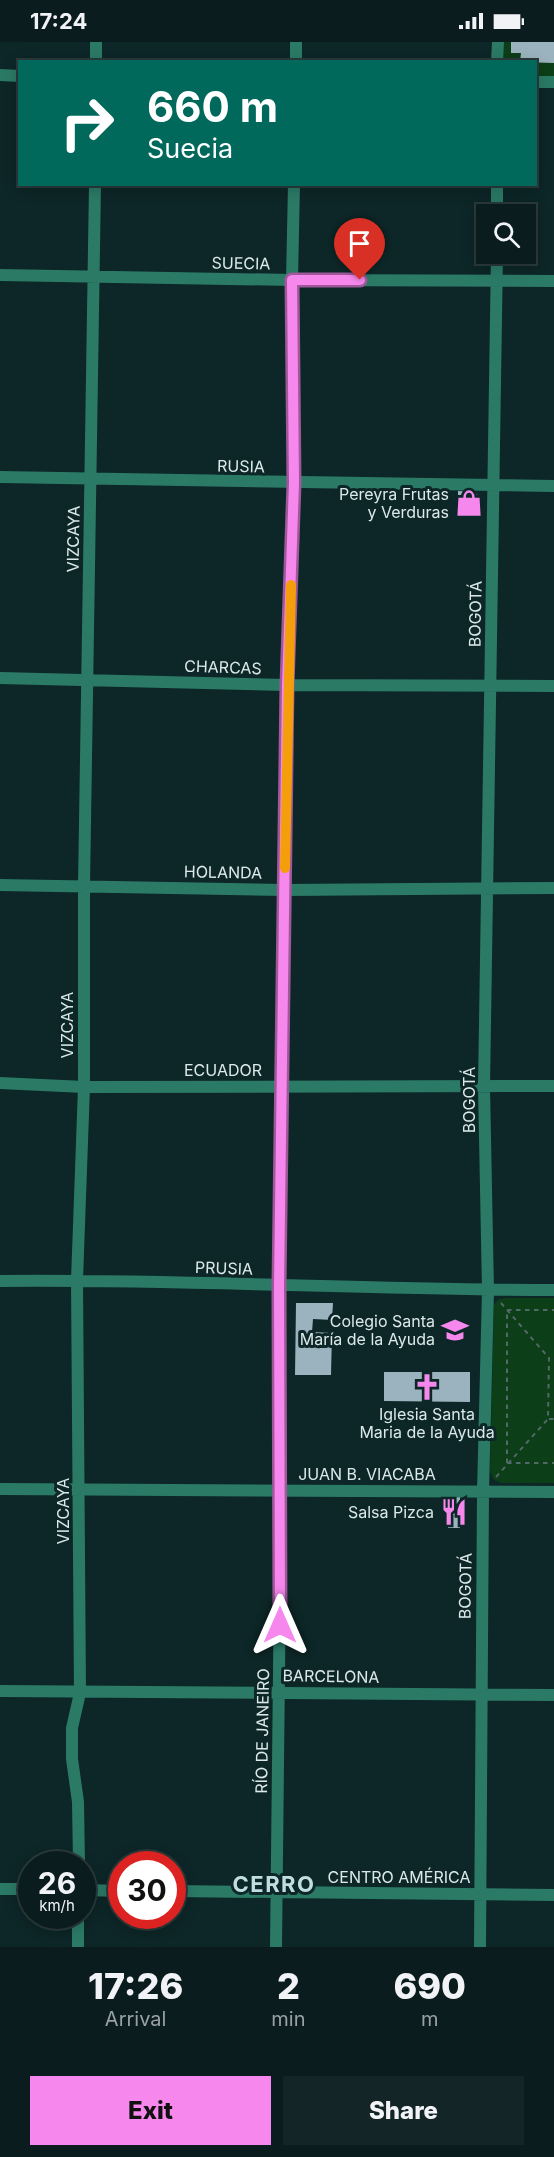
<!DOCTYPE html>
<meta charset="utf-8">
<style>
:root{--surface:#0a1c1d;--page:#132526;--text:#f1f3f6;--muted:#99a1a4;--line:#2a3a3b;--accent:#f688ed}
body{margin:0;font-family:Inter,sans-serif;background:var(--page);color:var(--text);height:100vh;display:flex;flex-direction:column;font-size:22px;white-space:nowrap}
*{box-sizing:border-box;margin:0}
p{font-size:20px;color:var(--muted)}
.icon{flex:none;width:33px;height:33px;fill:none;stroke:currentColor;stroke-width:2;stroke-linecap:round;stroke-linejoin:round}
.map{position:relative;height:1905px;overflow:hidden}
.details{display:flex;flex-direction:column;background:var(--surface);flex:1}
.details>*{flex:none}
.hud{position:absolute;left:18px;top:18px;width:519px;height:126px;border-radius:0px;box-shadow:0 3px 15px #0003,0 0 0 2px var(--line);background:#00695c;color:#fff;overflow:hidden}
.tools{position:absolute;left:476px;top:162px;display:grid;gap:12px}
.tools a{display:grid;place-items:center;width:60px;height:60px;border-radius:0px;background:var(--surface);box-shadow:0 3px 15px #0003,0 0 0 2px var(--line);font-size:30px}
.speed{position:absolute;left:18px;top:1809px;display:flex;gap:12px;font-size:30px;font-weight:700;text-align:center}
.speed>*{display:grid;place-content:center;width:78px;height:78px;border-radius:50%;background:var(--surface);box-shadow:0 3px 15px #0003,0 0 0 2px var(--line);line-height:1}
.speed small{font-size:15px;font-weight:400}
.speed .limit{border:9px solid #d22;background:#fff;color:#111}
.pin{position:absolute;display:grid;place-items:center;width:51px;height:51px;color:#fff;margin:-62px -26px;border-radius:50% 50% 50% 0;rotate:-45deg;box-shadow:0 0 6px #0007}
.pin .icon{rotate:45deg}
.me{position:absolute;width:66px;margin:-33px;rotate:0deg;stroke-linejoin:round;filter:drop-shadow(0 0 4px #0008)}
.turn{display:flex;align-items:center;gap:21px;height:126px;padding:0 30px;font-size:27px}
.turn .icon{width:78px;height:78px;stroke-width:2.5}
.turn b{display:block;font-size:42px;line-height:51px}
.eta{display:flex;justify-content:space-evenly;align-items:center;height:102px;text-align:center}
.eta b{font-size:36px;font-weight:800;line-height:42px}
.action{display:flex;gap:12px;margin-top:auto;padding:12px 30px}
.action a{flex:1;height:69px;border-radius:0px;background:var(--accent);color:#111;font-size:24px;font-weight:800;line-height:69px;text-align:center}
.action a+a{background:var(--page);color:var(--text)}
.status{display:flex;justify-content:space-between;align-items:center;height:42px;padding:0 30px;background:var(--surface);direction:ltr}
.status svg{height:16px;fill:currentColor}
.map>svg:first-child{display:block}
.green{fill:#0c3e17}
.building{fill:#9bb3be}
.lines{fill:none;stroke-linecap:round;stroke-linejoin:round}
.path{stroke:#536869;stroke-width:2;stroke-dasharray:4.5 4.5;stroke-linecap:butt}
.minor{stroke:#2b7a66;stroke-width:12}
.route-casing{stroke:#a0589a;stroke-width:15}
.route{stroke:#f688ed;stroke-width:10}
.slow{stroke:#f59e0b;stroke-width:10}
.labels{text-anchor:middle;stroke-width:6;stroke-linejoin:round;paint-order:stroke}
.street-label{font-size:16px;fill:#dbe9ea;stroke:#0d2627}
.poi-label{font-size:16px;fill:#dbe9ea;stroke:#0d2627;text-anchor:end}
.district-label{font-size:22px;font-weight:bold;letter-spacing:1.5px;fill:#c0dedf;stroke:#0d2627}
</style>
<div class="status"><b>17:24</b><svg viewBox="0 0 49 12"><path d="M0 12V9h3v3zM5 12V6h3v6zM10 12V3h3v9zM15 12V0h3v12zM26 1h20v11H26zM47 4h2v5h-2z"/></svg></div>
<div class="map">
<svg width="554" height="1905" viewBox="0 0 554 1905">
<rect width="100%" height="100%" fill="#0d2627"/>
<path class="green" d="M 503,0 L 554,0 L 554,34 L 536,34 L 536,20 L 503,20 Z
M 506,1256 L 554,1256 L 554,1441 L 501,1441 L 494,1438 L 490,1430 L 494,1262 L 499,1257 Z"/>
<path class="building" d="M 511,0 L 554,0 L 554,21 L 520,20 L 521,11 L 511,11 Z
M 458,449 L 475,450 L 481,457 L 481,466 L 458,466 Z
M 296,1261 L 333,1261 L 332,1278 L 313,1277 L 312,1290 L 332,1291 L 331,1333 L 295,1333 Z
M 384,1330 L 470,1330 L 470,1360 L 384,1359 Z
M 448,1454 L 460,1454 L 460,1486 L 448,1486 Z"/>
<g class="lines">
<path class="path" d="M 501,1261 L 549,1316 L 548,1377 L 554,1377
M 507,1421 L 507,1268 L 554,1268
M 507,1421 L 554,1421
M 496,1435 L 548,1377"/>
<path class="minor" d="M 96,20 L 96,0
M 296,20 L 296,0
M 497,20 L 498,0
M 0,33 L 20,34
M 536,40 L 554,40
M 497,172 L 497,142
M 0,233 L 292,238 L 554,239
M 0,435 L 554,444
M 0,636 L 287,643 L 554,644
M 0,843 L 285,848 L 554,846
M 0,1041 L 84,1045 L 554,1044
M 0,1239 C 185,1237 369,1248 554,1248
M 0,1447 L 554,1450
M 0,1649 L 554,1653
M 79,1822 L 78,1760 L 72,1717 L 72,1686 L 80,1651 L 77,1238 L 84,1045 L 84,844 L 95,142
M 0,1847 L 32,1847
M 82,1848 L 122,1849
M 172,1849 L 554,1853
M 78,1905 L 78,1874
M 276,1905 L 281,1448 L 279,1244 L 287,643 L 294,441 L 292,238 L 294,142
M 480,1905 L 483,1450 L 488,1248 L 484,1045 L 497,212"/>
</g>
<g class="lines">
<defs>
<path id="route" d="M 280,1583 L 279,1244 L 287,643 L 294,441 L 292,238 L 360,238"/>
</defs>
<use href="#route" class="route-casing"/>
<use href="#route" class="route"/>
<path class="slow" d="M 285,826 L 291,543"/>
</g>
<defs>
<symbol id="shop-bare" viewBox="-9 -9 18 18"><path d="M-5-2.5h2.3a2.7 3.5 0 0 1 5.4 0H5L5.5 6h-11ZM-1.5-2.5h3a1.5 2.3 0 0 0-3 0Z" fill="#f688ed" stroke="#0d2627" stroke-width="2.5" paint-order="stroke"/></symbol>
<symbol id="school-bare" viewBox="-9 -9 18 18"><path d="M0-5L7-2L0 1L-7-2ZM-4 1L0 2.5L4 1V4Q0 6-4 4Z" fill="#f688ed" stroke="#0d2627" stroke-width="2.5" paint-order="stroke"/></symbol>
<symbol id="church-bare" viewBox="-9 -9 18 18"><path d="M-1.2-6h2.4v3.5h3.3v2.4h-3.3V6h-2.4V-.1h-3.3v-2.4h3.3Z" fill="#f688ed" stroke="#0d2627" stroke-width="2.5" paint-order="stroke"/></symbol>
<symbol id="restaurant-bare" viewBox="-9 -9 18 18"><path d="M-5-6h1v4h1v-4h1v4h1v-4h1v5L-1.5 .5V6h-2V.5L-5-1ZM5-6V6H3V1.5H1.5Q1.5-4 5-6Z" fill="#f688ed" stroke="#0d2627" stroke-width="2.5" paint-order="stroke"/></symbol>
</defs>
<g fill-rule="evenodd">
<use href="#shop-bare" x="450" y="442" width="38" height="38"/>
<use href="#school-bare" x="436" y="1269" width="38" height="38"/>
<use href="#church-bare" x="408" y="1326" width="38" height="38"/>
<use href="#restaurant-bare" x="435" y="1451" width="38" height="38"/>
</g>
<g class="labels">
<g class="street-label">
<text transform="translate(241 221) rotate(1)" y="6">SUECIA</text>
<text transform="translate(241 424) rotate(1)" y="6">RUSIA</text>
<text transform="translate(73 497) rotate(-89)" y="6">VIZCAYA</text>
<text transform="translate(475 572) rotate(-89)" y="6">BOGOTÁ</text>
<text transform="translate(223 625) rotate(2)" y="6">CHARCAS</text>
<text transform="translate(223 830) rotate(1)" y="6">HOLANDA</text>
<text transform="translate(67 983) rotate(-90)" y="6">VIZCAYA</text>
<text x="223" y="1034">ECUADOR</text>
<text transform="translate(469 1058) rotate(-90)" y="6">BOGOTÁ</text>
<text transform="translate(224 1226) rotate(2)" y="6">PRUSIA</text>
<text x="367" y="1438">JUAN B. VIACABA</text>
<text transform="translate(63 1469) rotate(-90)" y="6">VIZCAYA</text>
<text transform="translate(465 1544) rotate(-89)" y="6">BOGOTÁ</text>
<text transform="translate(331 1634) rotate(1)" y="6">BARCELONA</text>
<text transform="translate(262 1689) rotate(-89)" y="6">RÍO DE JANEIRO</text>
<text x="399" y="1841">CENTRO AMÉRICA</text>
</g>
<g class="poi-label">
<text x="449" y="458">Pereyra Frutas<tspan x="449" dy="18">y Verduras</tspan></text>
<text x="435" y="1285">Colegio Santa<tspan x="435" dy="18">María de la Ayuda</tspan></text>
<text x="427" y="1378" text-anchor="middle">Iglesia Santa<tspan x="427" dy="18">Maria de la Ayuda</tspan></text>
<text x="434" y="1476">Salsa Pizca</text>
</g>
<g class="district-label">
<text x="274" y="1850">CERRO</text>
</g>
</g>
</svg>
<div class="tools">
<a><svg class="icon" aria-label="search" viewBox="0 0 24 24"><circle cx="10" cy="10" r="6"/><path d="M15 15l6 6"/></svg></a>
</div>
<div class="speed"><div>26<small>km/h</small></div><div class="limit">30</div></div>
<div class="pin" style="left:360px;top:238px;background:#d93025"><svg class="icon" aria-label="arrive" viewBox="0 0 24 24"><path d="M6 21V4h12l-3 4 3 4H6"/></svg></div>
<svg class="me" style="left:280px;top:1583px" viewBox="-20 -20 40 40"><path d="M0-17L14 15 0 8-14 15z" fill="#f688ed" stroke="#fff" stroke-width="4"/></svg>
<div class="hud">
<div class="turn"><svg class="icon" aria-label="right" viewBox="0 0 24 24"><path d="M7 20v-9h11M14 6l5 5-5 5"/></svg><div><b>660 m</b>Suecia</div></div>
</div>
</div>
<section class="details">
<div class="eta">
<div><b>17:26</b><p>Arrival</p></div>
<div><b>2</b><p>min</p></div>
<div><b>690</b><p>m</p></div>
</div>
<div class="action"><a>Exit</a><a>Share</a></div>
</section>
